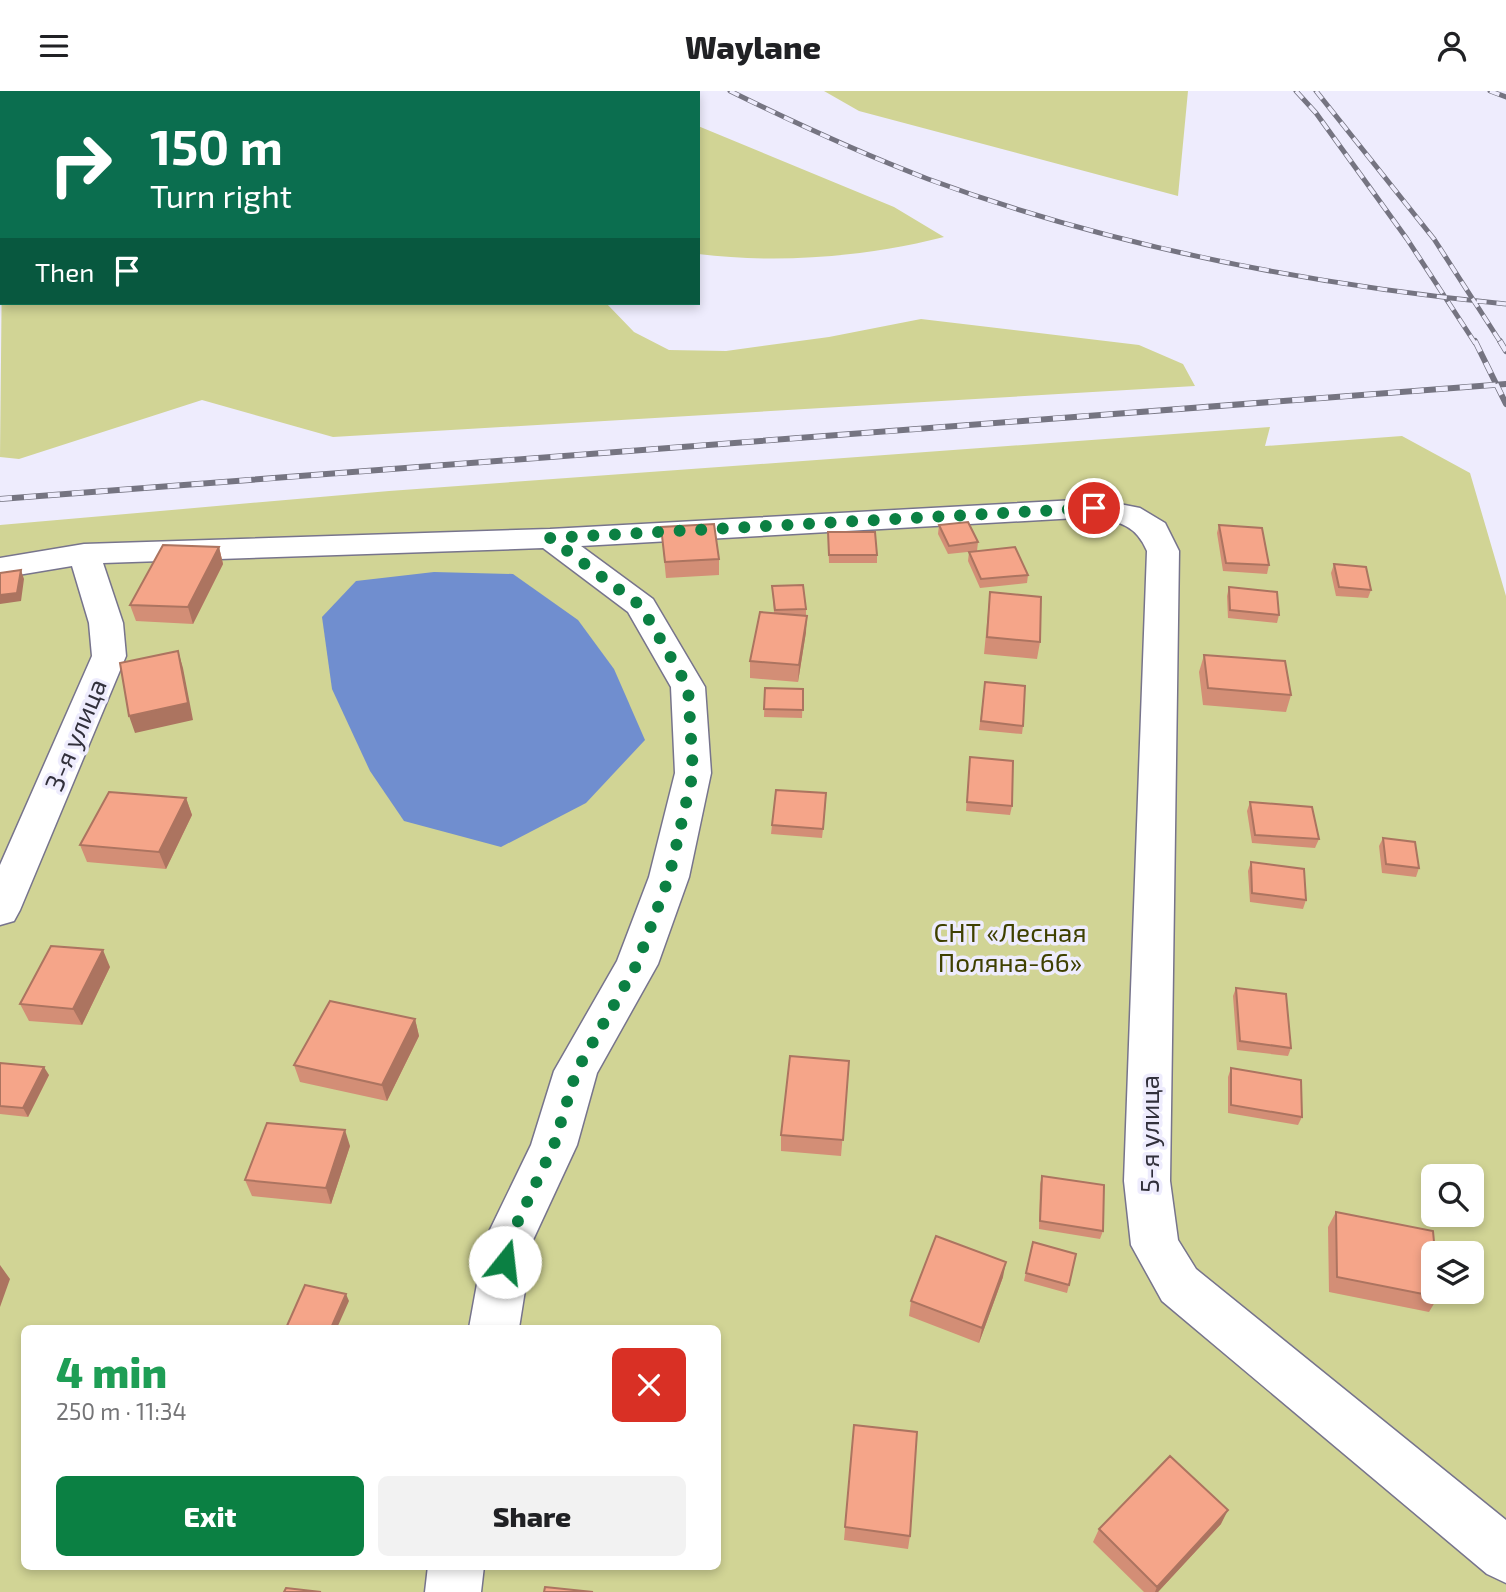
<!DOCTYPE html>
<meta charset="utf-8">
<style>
:root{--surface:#fff;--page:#f2f2f2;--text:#202124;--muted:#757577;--accent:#0b8043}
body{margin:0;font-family:"Exo 2",sans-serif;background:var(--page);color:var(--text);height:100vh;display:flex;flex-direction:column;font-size:26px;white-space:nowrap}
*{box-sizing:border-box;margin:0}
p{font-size:23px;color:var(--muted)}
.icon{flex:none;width:38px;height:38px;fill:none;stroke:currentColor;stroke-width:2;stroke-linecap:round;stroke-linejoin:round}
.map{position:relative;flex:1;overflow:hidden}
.drawer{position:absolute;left:21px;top:1234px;width:700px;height:245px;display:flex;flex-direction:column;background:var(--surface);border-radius:10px;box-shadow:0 4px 10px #0003}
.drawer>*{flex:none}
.banner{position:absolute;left:0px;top:0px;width:700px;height:214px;box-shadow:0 4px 10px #0003;background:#0b6e4f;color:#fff;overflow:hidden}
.fabs{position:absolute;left:1421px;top:1073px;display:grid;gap:14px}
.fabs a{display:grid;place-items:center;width:63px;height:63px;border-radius:10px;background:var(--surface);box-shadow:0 4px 10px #0003;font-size:35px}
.pin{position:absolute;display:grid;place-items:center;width:60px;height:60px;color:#fff;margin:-30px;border:4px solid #fff;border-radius:50%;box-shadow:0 2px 7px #0007}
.me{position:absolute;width:77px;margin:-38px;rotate:16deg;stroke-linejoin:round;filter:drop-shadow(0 0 5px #0008)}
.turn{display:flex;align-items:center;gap:24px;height:147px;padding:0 35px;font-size:32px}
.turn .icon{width:91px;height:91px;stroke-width:2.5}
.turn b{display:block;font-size:49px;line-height:60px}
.then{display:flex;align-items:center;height:66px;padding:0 35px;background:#0003;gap:14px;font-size:26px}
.round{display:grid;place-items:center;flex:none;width:74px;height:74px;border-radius:10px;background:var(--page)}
.headline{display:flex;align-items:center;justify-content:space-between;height:119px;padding:0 35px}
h1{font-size:42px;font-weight:800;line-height:52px;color:#1e9e55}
.button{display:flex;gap:14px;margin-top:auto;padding:14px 35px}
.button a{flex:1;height:80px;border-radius:10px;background:var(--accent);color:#fff;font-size:28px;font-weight:800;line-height:80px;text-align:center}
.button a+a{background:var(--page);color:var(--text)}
header{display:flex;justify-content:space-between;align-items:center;height:91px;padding:0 35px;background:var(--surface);font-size:32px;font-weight:800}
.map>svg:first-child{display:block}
.green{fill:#d1d495;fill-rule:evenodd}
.water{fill:#708ecf}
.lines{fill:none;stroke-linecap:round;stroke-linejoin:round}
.minor-casing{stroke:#77748c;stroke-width:3}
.path{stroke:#898896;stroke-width:2.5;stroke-dasharray:1 3.5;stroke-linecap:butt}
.minor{fill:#fff;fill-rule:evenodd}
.rail-far1-casing{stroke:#757481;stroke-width:5}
.rail-casing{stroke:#757481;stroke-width:6}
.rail-far1{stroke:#eeecfd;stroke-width:3.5;stroke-dasharray:10;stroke-linecap:butt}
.rail{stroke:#eeecfd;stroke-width:4.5;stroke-dasharray:12;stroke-linecap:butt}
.wall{fill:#d38e76}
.shaded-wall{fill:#ac7460}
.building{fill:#f5a589;stroke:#ac7460;stroke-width:2}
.route{stroke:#0b8043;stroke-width:12;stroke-dasharray:0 21.6}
.labels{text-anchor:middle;stroke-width:7;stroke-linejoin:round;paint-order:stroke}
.street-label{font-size:26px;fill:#31303b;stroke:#eeecfd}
.park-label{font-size:26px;fill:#3f4000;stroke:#eeecfd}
</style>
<header><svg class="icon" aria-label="menu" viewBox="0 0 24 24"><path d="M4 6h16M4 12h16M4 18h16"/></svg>Waylane<svg class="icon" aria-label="person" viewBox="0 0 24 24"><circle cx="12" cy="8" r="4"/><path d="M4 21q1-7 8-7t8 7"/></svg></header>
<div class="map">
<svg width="1506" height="1501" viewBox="0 0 1506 1501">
<rect width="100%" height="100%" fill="#eeecfd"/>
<path class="green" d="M 141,0 L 643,0 L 646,2 L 140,2 Z
M 824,0 L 1188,0 L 1178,105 L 859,20 Z
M 698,35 L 894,116 L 944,146 C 865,166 779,173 698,163 Z
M 2,171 L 2,212 L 606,212 L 634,241 L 669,259 L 726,260 L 829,246 L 921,228 L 1139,254 L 1183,273 L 1195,295 L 333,346 L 202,309 L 19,368 L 0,366 Z
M 1270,336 L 1265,355 L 1402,345 L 1470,382 L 1506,505 L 1506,1501 L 0,1501 L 0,434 L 389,400 ZM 1433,1085 L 1472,1085 L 1472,1124 L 1433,1124 ZM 1433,1162 L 1472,1162 L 1472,1200 L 1433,1200 ZM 24,1237 L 718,1237 L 718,1475 L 24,1475 Z"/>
<path class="water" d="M 434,481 L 513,483 L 578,529 L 614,578 L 645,649 L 586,712 L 501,756 L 404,730 L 370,680 L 332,598 L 322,526 L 356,490 Z"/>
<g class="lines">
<defs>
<path id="minor" d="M 1094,408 L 1140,417 L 1165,432 L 1179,460 L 1170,1090 L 1178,1149 L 1196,1178 L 1506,1429 L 1506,1492 L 1487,1483 L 1162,1210 L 1131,1154 L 1124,1090 L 1147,460 C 1136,434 1120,431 1094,426 L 581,455 L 653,508 L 705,596 L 711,682 L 689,786 L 658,873 L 597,982 L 577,1054 L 533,1149 L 519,1237 L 469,1237 L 485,1149 L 531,1054 L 554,980 L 617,870 L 649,786 L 675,682 L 671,596 L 628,521 L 543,457 L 103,472 L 123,532 L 126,565 L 20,819 L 14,830 L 0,834 L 0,774 L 92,565 L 89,532 L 72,475 L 0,487 L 0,467 L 84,453 L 550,438 Z
M 428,1475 L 484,1475 L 481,1501 L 425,1501 Z"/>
</defs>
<use href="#minor" class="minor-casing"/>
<path class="path" d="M 0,113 L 2,111"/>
<use href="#minor" class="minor"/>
<defs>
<path id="rail-far1" d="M 730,0 C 795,32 860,62 928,88 C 1110,155 1313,194 1506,213
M 1296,0 L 1316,22 L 1407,148 L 1475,252
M 1316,0 L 1434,148 L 1501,252
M 1490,0 L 1506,6"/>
<path id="rail" d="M 1475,250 L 1506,313
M 1500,250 L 1506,260
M 0,408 L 1506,293"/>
</defs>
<use href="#rail-far1" class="rail-far1-casing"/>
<use href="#rail" class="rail-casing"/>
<use href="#rail-far1" class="rail-far1"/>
<use href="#rail" class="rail"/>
</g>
<path class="wall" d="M 939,434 L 978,451 L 977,460 L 948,463 L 938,443 Z
M 1219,434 L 1269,474 L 1267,483 L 1223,480 L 1217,442 Z
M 661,436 L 719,468 L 719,484 L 666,487 Z
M 828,441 L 877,464 L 877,472 L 829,472 Z
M 219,456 L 223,473 L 193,533 L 136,530 L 130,514 Z
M 969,461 L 1028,484 L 1027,492 L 980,497 L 968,470 Z
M 1334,473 L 1371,499 L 1368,507 L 1336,505 L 1331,482 Z
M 772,495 L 806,518 L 806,541 L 798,591 L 750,587 L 750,570 L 774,522 Z
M 1229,496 L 1279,524 L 1277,532 L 1228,527 L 1227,505 Z
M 990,501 L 1040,551 L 1037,568 L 984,563 Z
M 1204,564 L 1291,604 L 1286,621 L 1203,614 L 1199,581 Z
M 985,591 L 1023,635 L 1022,643 L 979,639 Z
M 765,597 L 803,598 L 802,627 L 764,626 Z
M 970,666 L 1012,715 L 1010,724 L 966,720 Z
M 186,707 L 192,724 L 166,778 L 87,771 L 80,754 Z
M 826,711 L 822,747 L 771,743 L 772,734 Z
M 1250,711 L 1319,748 L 1315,757 L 1252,752 L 1247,720 Z
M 1383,747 L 1419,777 L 1416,786 L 1382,782 L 1379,755 Z
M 1251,771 L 1306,809 L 1303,818 L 1250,811 L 1248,780 Z
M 110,876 L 82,934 L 29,930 L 20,913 Z
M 1236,897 L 1291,957 L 1288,965 L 1237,959 L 1233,905 Z
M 415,928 L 419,945 L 387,1010 L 300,991 L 294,974 Z
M 849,970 L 841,1065 L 781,1060 L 781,1044 Z
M 0,972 L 49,984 L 28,1026 L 0,1023 Z
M 1231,977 L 1302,1026 L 1298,1034 L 1228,1022 L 1228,986 Z
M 350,1055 L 331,1113 L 252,1105 L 245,1089 Z
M 1042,1085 L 1103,1140 L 1100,1148 L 1039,1138 L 1040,1093 Z
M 1336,1121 L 1438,1206 L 1429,1221 L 1329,1201 L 1328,1136 Z
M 1033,1151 L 1069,1194 L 1067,1202 L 1024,1190 Z
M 1003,1186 L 979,1252 L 909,1225 L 911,1210 Z
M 854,1334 L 910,1445 L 908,1458 L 844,1449 Z
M 1221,1433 L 1158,1501 L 1144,1501 L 1093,1451 L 1099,1438 Z"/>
<path class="shaded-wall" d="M 219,456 L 223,473 L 193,533 L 188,516 Z
M 21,479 L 24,488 L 21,510 L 0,513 L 0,504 Z
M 807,525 L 806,541 L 798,591 L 799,574 Z
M 178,560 L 183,577 L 193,629 L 135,642 L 129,625 Z
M 186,707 L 192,724 L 166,778 L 159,761 Z
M 103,859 L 110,876 L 82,934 L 73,918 Z
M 415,928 L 419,945 L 387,1010 L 382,994 Z
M 44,976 L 49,984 L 28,1026 L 23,1017 Z
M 345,1039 L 350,1055 L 331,1113 L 326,1097 Z
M 1006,1171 L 1003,1186 L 979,1252 L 982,1237 Z
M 0,1174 L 10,1188 L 0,1216 Z
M 346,1203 L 349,1210 L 337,1237 L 331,1237 Z
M 1228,1419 L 1221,1433 L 1158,1501 L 1155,1501 L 1157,1496 Z"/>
<path class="building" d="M 968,431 L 978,451 L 949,455 L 939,434 Z
M 714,433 L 719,468 L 665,471 L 661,436 Z
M 1219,434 L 1262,437 L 1269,474 L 1226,472 Z
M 828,441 L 875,441 L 877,464 L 829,464 Z
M 163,454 L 219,456 L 188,516 L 130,514 Z
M 1015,456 L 1028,484 L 981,488 L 969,461 Z
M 1334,473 L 1366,476 L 1371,499 L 1339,496 Z
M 21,479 L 17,502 L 0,504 L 0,482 Z
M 803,494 L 806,518 L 775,519 L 772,495 Z
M 1229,496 L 1277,501 L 1279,524 L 1230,519 Z
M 990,501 L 1041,506 L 1040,551 L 987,546 Z
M 760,521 L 807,525 L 799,574 L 750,570 Z
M 178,560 L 188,612 L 129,625 L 120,572 Z
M 1204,564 L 1285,570 L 1291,604 L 1208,597 Z
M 985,591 L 1025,595 L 1023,635 L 981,630 Z
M 765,597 L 803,598 L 803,619 L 764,618 Z
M 970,666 L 1013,670 L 1012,715 L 967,711 Z
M 776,699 L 826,702 L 823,738 L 772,734 Z
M 109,701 L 186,707 L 159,761 L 80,754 Z
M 1250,711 L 1312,716 L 1319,748 L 1255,744 Z
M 1383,747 L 1415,751 L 1419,777 L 1386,773 Z
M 1251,771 L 1304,778 L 1306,809 L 1252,802 Z
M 51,855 L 103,859 L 73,918 L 20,913 Z
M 1236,897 L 1286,903 L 1291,957 L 1240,950 Z
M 330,910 L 415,928 L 382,994 L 294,974 Z
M 790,965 L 849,970 L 843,1049 L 781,1044 Z
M 0,972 L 44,976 L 23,1017 L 0,1015 Z
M 1231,977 L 1301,989 L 1302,1026 L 1231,1014 Z
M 267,1032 L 345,1039 L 326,1097 L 245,1089 Z
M 1042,1085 L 1104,1094 L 1103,1140 L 1040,1130 Z
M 1336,1121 L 1433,1140 L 1435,1162 L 1433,1162 L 1433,1200 L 1438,1200 L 1438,1206 L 1337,1186 Z
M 936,1145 L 1006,1171 L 982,1237 L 911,1210 Z
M 1033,1151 L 1076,1163 L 1069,1194 L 1026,1182 Z
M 305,1194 L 346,1203 L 331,1237 L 286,1237 Z
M 854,1334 L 917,1341 L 910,1445 L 845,1436 Z
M 1170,1365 L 1228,1419 L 1157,1496 L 1099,1438 Z
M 545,1496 L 593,1501 L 544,1501 Z
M 286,1497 L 321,1501 L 284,1501 Z"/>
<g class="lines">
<path class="route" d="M 505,1171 L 509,1149 L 554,1054 L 576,981 L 637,873 L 669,786 L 693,682 L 688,596 L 641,515 L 550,447 L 1094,417"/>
</g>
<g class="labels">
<g class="street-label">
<text transform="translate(76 644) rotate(-67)" y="9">3-я улица</text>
<text transform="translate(1150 1043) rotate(-90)" y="9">5-я улица</text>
</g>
<g class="park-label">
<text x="1010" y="851">СНТ «Лесная<tspan x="1010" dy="30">Поляна-66»</tspan></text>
</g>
</g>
</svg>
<div class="fabs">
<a><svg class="icon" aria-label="search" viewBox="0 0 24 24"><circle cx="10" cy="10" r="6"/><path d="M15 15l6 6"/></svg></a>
<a><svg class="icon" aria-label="layers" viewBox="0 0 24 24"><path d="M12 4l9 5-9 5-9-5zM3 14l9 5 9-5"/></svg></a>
</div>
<div class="pin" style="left:1094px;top:417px;background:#d93025"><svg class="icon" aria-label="arrive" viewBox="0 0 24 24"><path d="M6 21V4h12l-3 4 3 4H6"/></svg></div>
<svg class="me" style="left:505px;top:1171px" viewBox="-20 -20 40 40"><circle r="19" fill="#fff"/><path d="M0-13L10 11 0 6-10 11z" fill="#0b8043"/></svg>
<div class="banner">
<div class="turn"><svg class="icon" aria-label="right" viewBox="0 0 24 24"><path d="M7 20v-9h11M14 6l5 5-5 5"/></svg><div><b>150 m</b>Turn right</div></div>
<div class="then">Then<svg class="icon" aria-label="arrive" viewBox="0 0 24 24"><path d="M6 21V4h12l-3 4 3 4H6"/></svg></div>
</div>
<section class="drawer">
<div class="headline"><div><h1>4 min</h1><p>250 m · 11:34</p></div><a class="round" style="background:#d93025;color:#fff"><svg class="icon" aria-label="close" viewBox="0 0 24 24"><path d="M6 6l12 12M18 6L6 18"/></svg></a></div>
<div class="button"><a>Exit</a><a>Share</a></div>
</section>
</div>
